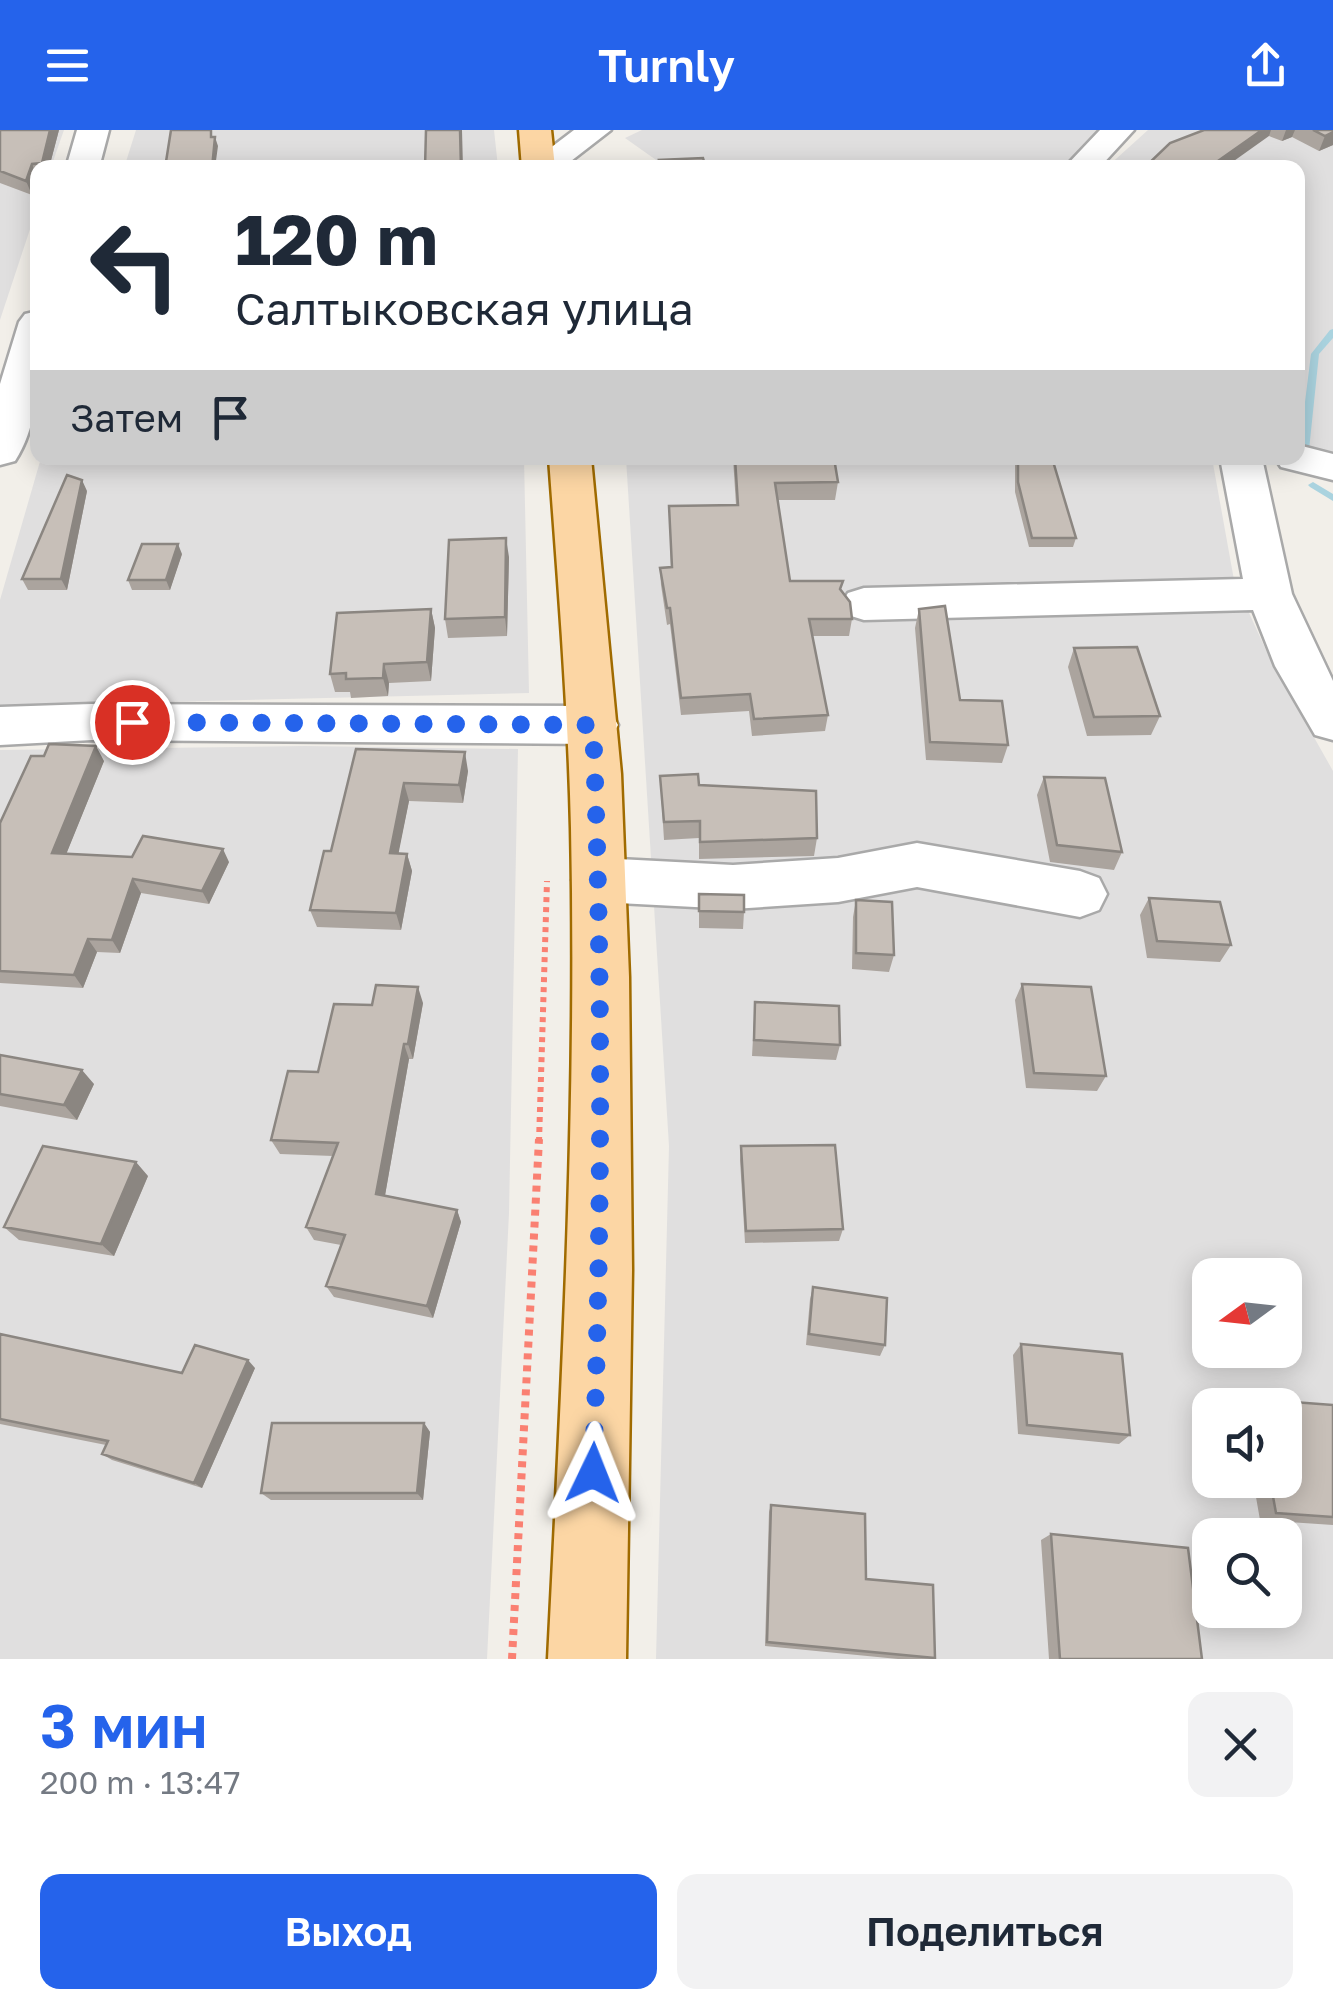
<!DOCTYPE html>
<html lang="ru">
<meta charset="utf-8">
<style>
:root{--surface:#fff;--page:#f2f2f3;--text:#1f2937;--muted:#747a83;--accent:#2563eb}
body{margin:0;font-family:"Golos Text",sans-serif;background:var(--page);color:var(--text);height:100vh;display:flex;flex-direction:column;font-size:38px;white-space:nowrap}
*{box-sizing:border-box;margin:0}
p{font-size:32px;color:var(--muted)}
.icon{flex:none;width:55px;height:55px;fill:none;stroke:currentColor;stroke-width:2;stroke-linecap:round;stroke-linejoin:round}
.map{position:relative;height:1529px;overflow:hidden}
.sheet{display:flex;flex-direction:column;background:var(--surface);flex:1}
.sheet>*{flex:none}
.top-card{position:absolute;left:30px;top:30px;width:1275px;height:305px;border-radius:20px;box-shadow:0 5px 25px #0003;background:#fff;color:var(--text);overflow:hidden}
.needle{width:65px;rotate:255deg}
.fabs{position:absolute;left:1192px;top:1128px;display:grid;gap:20px}
.fabs a{display:grid;place-items:center;width:110px;height:110px;border-radius:20px;background:var(--surface);box-shadow:0 5px 25px #0003;font-size:50px}
.pin{position:absolute;display:grid;place-items:center;width:85px;height:85px;color:#fff;margin:-42px;border:5px solid #fff;border-radius:50%;box-shadow:0 2px 10px #0007}
.me{position:absolute;width:110px;margin:-55px;rotate:2deg;stroke-linejoin:round;filter:drop-shadow(0 0 8px #0008)}
.turn{display:flex;align-items:center;gap:35px;height:210px;padding:0 40px;font-size:45px}
.turn .icon{width:130px;height:130px;stroke-width:2.5}
.turn b{display:block;font-size:70px;line-height:85px}
.then{display:flex;align-items:center;height:95px;padding:0 40px;background:#0003;gap:20px;font-size:38px}
.round{display:grid;place-items:center;flex:none;width:105px;height:105px;border-radius:20px;background:var(--page)}
.overview{display:flex;align-items:center;justify-content:space-between;height:170px;padding:0 40px}
h1{font-size:60px;font-weight:600;line-height:75px;color:var(--accent)}
.primary-button{display:flex;gap:20px;margin-top:auto;padding:20px 40px}
.primary-button a{flex:1;height:115px;border-radius:20px;background:var(--accent);color:#fff;font-size:40px;font-weight:600;line-height:115px;text-align:center}
.primary-button a+a{background:var(--page);color:var(--text)}
header{display:flex;justify-content:space-between;align-items:center;height:130px;padding:0 40px;background:var(--accent);color:#fff;font-size:45px;font-weight:600}
.map>svg:first-child{display:block}
.residential{fill:#e0dfdf;fill-rule:evenodd}
.lines{fill:none;stroke-linecap:round;stroke-linejoin:round}
.stream{fill:#aad3df;fill-rule:evenodd}
.minor-casing{stroke:#a9a9a9;stroke-width:5}
.major-casing{stroke:#a06b00;stroke-width:5}
.path-far1{stroke:#fa8072;stroke-width:6;stroke-dasharray:5 5;stroke-linecap:butt}
.path{stroke:#fa8072;stroke-width:8;stroke-dasharray:6 6;stroke-linecap:butt}
.minor{fill:#fff;fill-rule:evenodd}
.major{fill:#fcd6a4;fill-rule:evenodd}
.wall{fill:#aba49e}
.shaded-wall{fill:#8b8681}
.building{fill:#c7bfb8;stroke:#8b8681;stroke-width:2.5}
.route{stroke:#2563eb;stroke-width:18;stroke-dasharray:0 32.4}
</style>
<header><svg class="icon" aria-label="menu" viewBox="0 0 24 24"><path d="M4 6h16M4 12h16M4 18h16"/></svg>Turnly<svg class="icon" aria-label="share" viewBox="0 0 24 24"><path d="M12 15V3M7 8l5-5 5 5M5 13v7h14v-7"/></svg></header>
<div class="map">
<svg width="1333" height="1529" viewBox="0 0 1333 1529">
<rect width="100%" height="100%" fill="#f2efe9"/>
<path class="residential" d="M 0,0 L 64,0 L 51,37 L 38,38 L 37,78 L 0,190 Z
M 136,0 L 494,0 L 498,37 L 124,38 Z
M 642,0 L 1108,0 L 1067,38 L 666,37 L 625,8 Z
M 1148,0 L 1333,0 L 1333,323 L 1298,314 L 1298,38 L 1106,38 Z
M 41,328 L 524,328 L 529,563 L 0,576 L 0,470 Z
M 626,328 L 1212,328 L 1234,450 L 1271,531 L 1333,641 L 1333,1529 L 656,1529 L 669,1016 ZM 1210,1145 L 1285,1145 L 1285,1220 L 1210,1220 ZM 1210,1275 L 1285,1275 L 1285,1350 L 1210,1350 ZM 1210,1405 L 1285,1405 L 1285,1480 L 1210,1480 Z
M 305,616 L 518,619 L 509,1083 L 487,1529 L 0,1529 L 0,620 Z"/>
<g class="lines">
<path class="stream" d="M 1333,199 L 1333,208 L 1319,224 L 1309,320 L 1304,323 L 1299,320 L 1311,224 L 1330,200 Z
M 1313,352 L 1333,364 L 1333,371 L 1310,357 L 1308,355 Z"/>
<defs>
<path id="minor" d="M 77,0 L 109,0 L 99,38 L 66,38 Z
M 574,0 L 611,0 L 562,38 L 524,38 Z
M 1100,0 L 1134,0 L 1099,38 L 1064,38 Z
M 38,181 C 38,229 43,289 15,331 L 0,335 L 0,254 L 19,192 L 25,184 Z
M 1298,315 L 1333,324 L 1333,350 L 1281,337 L 1275,328 L 1298,328 Z
M 1220,328 L 1262,328 L 1292,464 L 1333,551 L 1333,610 L 1315,605 L 1275,536 L 1253,480 L 864,490 L 848,485 L 841,474 L 848,463 L 864,458 L 1243,449 Z
M 92,574 L 593,576 L 611,582 L 618,595 L 611,608 L 593,614 L 92,610 L 0,615 L 0,577 Z
M 917,713 L 1080,741 L 1099,748 L 1107,764 L 1099,780 L 1080,787 L 917,757 L 838,772 L 733,779 L 599,772 L 580,766 L 572,750 L 580,734 L 599,728 L 733,735 L 838,728 Z"/>
<path id="major" d="M 519,0 L 551,0 L 555,38 L 522,38 Z
M 549,328 L 591,328 L 621,644 L 629,847 L 632,1140 L 626,1529 L 548,1529 C 562,1252 577,975 571,698 C 568,574 558,451 549,328 Z"/>
</defs>
<use href="#minor" class="minor-casing"/>
<use href="#major" class="major-casing"/>
<path class="path-far1" d="M 539,1012 L 547,751"/>
<path class="path" d="M 512,1529 L 539,1009"/>
<use href="#minor" class="minor"/>
<use href="#major" class="major"/>
</g>
<path class="wall" d="M 0,0 L 59,0 L 49,38 L 38,38 L 38,48 L 32,65 L 0,53 Z
M 1204,0 L 1333,0 L 1333,15 L 1319,21 L 1292,7 L 1282,11 L 1269,6 Z
M 304,328 L 351,328 L 306,332 Z
M 733,328 L 834,328 L 838,352 L 835,370 L 777,370 L 790,451 L 841,461 L 852,489 L 849,506 L 812,506 L 828,585 L 825,601 L 752,606 L 749,581 L 681,585 L 670,494 L 667,495 L 661,455 L 660,438 L 671,437 L 669,376 L 736,375 Z
M 1015,328 L 1052,328 L 1076,408 L 1073,417 L 1029,417 L 1015,362 Z
M 87,361 L 67,460 L 28,460 L 22,449 Z
M 182,424 L 170,460 L 132,460 L 128,450 Z
M 509,427 L 507,506 L 448,508 L 445,489 Z
M 431,479 L 435,498 L 431,551 L 389,553 L 388,566 L 351,568 L 350,562 L 335,562 L 330,544 Z
M 919,479 L 960,570 L 1008,615 L 1002,633 L 926,630 L 915,498 Z
M 1074,518 L 1160,586 L 1151,605 L 1087,606 L 1068,537 Z
M 356,619 L 468,641 L 463,673 L 409,671 L 398,723 L 407,724 L 412,741 L 401,800 L 317,797 L 310,780 L 331,721 Z
M 44,626 L 104,631 L 66,724 L 229,732 L 209,774 L 141,763 L 120,823 L 97,822 L 83,858 L 0,853 L 0,693 Z
M 660,646 L 699,655 L 817,708 L 814,726 L 699,729 L 699,708 L 664,710 Z
M 1044,647 L 1122,722 L 1114,740 L 1050,732 L 1037,665 Z
M 699,764 L 744,782 L 743,799 L 699,798 Z
M 1149,768 L 1231,815 L 1220,832 L 1147,828 L 1140,785 Z
M 856,770 L 894,825 L 889,842 L 852,839 L 853,787 Z
M 1022,854 L 1106,946 L 1097,961 L 1026,958 L 1015,870 Z
M 755,872 L 840,915 L 836,930 L 752,926 Z
M 423,873 L 413,929 L 409,929 L 385,1065 L 457,1080 L 461,1092 L 433,1188 L 334,1167 L 326,1156 L 341,1115 L 314,1110 L 306,1097 L 333,1026 L 280,1024 L 271,1010 L 318,942 L 372,875 Z
M 0,925 L 94,954 L 77,990 L 0,976 Z
M 741,1016 L 843,1099 L 839,1111 L 745,1113 L 740,1030 Z
M 148,1046 L 114,1126 L 19,1110 L 4,1097 Z
M 813,1157 L 885,1215 L 880,1226 L 806,1215 L 810,1169 Z
M 0,1204 L 182,1243 L 255,1238 L 202,1358 L 112,1330 L 102,1324 L 106,1315 L 0,1294 Z
M 1021,1214 L 1130,1305 L 1119,1314 L 1018,1304 L 1013,1225 Z
M 1255,1269 L 1333,1275 L 1333,1395 L 1260,1390 L 1253,1350 L 1285,1350 L 1285,1275 L 1246,1275 Z
M 424,1293 L 430,1302 L 423,1370 L 271,1370 L 261,1363 Z
M 771,1375 L 934,1529 L 898,1529 L 765,1516 L 769,1382 Z
M 1051,1404 L 1202,1529 L 1049,1529 L 1041,1410 Z"/>
<path class="shaded-wall" d="M 50,0 L 59,0 L 49,38 L 43,38 L 42,33 Z
M 460,0 L 462,0 L 463,38 L 461,38 Z
M 1262,0 L 1271,0 L 1269,6 L 1224,38 L 1208,38 Z
M 1286,0 L 1295,0 L 1292,7 L 1282,11 Z
M 1333,2 L 1333,15 L 1319,21 L 1325,6 Z
M 215,7 L 218,16 L 215,38 L 212,38 Z
M 32,34 L 37,48 L 32,65 L 26,51 Z
M 82,350 L 87,361 L 67,460 L 61,449 Z
M 506,408 L 509,427 L 507,506 L 505,487 Z
M 178,414 L 182,424 L 170,460 L 166,450 Z
M 431,479 L 435,498 L 431,551 L 427,532 Z
M 384,534 L 389,553 L 388,566 L 383,548 Z
M 96,616 L 104,631 L 61,737 L 52,723 Z
M 465,622 L 468,641 L 463,673 L 459,655 Z
M 404,653 L 409,671 L 395,741 L 390,723 Z
M 223,719 L 229,732 L 209,774 L 202,761 Z
M 407,724 L 412,741 L 401,800 L 396,783 Z
M 133,749 L 141,763 L 120,823 L 112,810 Z
M 88,809 L 97,822 L 83,858 L 74,845 Z
M 418,857 L 423,873 L 413,929 L 408,914 Z
M 404,914 L 409,929 L 383,1077 L 376,1064 Z
M 82,940 L 94,954 L 77,990 L 64,975 Z
M 136,1032 L 148,1046 L 114,1126 L 101,1114 Z
M 457,1080 L 461,1092 L 433,1188 L 427,1176 Z
M 248,1230 L 255,1238 L 202,1358 L 194,1353 Z
M 424,1293 L 430,1302 L 423,1370 L 417,1363 Z"/>
<path class="building" d="M 0,0 L 50,0 L 42,33 L 32,34 L 26,51 L 0,41 Z
M 171,0 L 211,0 L 211,7 L 215,7 L 212,38 L 165,38 Z
M 426,0 L 460,0 L 461,38 L 425,38 Z
M 1204,0 L 1262,0 L 1208,38 L 1144,38 L 1170,13 Z
M 1313,0 L 1333,0 L 1333,2 L 1325,6 Z
M 703,28 L 706,38 L 654,38 L 661,36 L 659,30 Z
M 735,328 L 834,328 L 838,352 L 775,353 L 790,451 L 843,451 L 840,459 L 850,472 L 852,489 L 809,489 L 828,585 L 754,589 L 750,564 L 681,568 L 670,478 L 667,478 L 660,438 L 672,437 L 669,376 L 738,375 Z
M 1018,328 L 1052,328 L 1076,408 L 1032,408 L 1018,352 Z
M 67,345 L 82,350 L 61,449 L 22,449 Z
M 506,408 L 505,487 L 445,489 L 449,410 Z
M 142,414 L 178,414 L 166,450 L 128,450 Z
M 945,476 L 960,570 L 1002,571 L 1008,615 L 930,612 L 919,479 Z
M 431,479 L 427,532 L 384,534 L 383,548 L 346,549 L 346,543 L 330,544 L 337,483 Z
M 1137,517 L 1160,586 L 1094,587 L 1074,518 Z
M 49,614 L 96,616 L 52,723 L 132,727 L 143,706 L 223,719 L 202,761 L 133,749 L 112,810 L 88,809 L 74,845 L 0,841 L 0,693 L 31,626 L 44,626 Z
M 356,619 L 465,622 L 459,655 L 404,653 L 390,723 L 407,724 L 396,783 L 310,780 L 324,721 L 331,721 Z
M 698,644 L 699,655 L 816,661 L 817,708 L 700,712 L 700,691 L 664,692 L 660,646 Z
M 1044,647 L 1105,648 L 1122,722 L 1057,715 Z
M 699,764 L 744,765 L 744,782 L 699,781 Z
M 1149,768 L 1220,772 L 1231,815 L 1157,811 Z
M 856,770 L 892,772 L 894,825 L 856,823 Z
M 1022,854 L 1091,857 L 1106,946 L 1034,943 Z
M 376,855 L 418,857 L 408,914 L 404,914 L 376,1064 L 457,1080 L 427,1176 L 326,1156 L 345,1105 L 306,1097 L 338,1013 L 271,1010 L 288,941 L 318,942 L 334,874 L 372,875 Z
M 755,872 L 839,876 L 840,915 L 754,910 Z
M 0,925 L 82,940 L 64,975 L 0,964 Z
M 835,1015 L 843,1099 L 746,1101 L 741,1016 Z
M 43,1016 L 136,1032 L 101,1114 L 4,1097 Z
M 813,1157 L 887,1168 L 885,1215 L 809,1204 Z
M 0,1204 L 182,1243 L 195,1215 L 248,1230 L 194,1353 L 102,1324 L 108,1311 L 0,1289 Z
M 1021,1214 L 1122,1224 L 1130,1305 L 1027,1295 Z
M 1255,1269 L 1333,1275 L 1333,1387 L 1276,1383 L 1270,1350 L 1285,1350 L 1285,1275 L 1256,1275 Z
M 272,1293 L 424,1293 L 417,1363 L 261,1363 Z
M 771,1375 L 865,1384 L 866,1449 L 933,1455 L 935,1528 L 767,1512 Z
M 1051,1404 L 1188,1418 L 1202,1529 L 1060,1529 Z"/>
<g class="lines">
<path class="route" d="M 132,592 L 593,595 C 603,845 602,1093 593,1343"/>
</g>
</svg>
<div class="fabs">
<a><svg class="needle" viewBox="-14 -14 28 28"><path d="M0-13l5 13h-10z" fill="#e53935"/><path d="M0 13l5-13h-10z" fill="#747a83"/></svg></a>
<a><svg class="icon" aria-label="sound" viewBox="0 0 24 24"><path d="M4 9h4l5-4v14l-5-4H4zM17 9q2 3 0 6"/></svg></a>
<a><svg class="icon" aria-label="search" viewBox="0 0 24 24"><circle cx="10" cy="10" r="6"/><path d="M15 15l6 6"/></svg></a>
</div>
<div class="pin" style="left:132px;top:592px;background:#d93025"><svg class="icon" aria-label="arrive" viewBox="0 0 24 24"><path d="M6 21V4h12l-3 4 3 4H6"/></svg></div>
<svg class="me" style="left:593px;top:1343px" viewBox="-20 -20 40 40"><path d="M0-17L14 15 0 8-14 15z" fill="#2563eb" stroke="#fff" stroke-width="4"/></svg>
<div class="top-card">
<div class="turn"><svg class="icon" aria-label="left" viewBox="0 0 24 24"><path d="M17 20v-9H6M10 6l-5 5 5 5"/></svg><div><b>120 m</b>Салтыковская улица</div></div>
<div class="then">Затем<svg class="icon" aria-label="arrive" viewBox="0 0 24 24"><path d="M6 21V4h12l-3 4 3 4H6"/></svg></div>
</div>
</div>
<section class="sheet">
<div class="overview"><div><h1>3 мин</h1><p>200 m · 13:47</p></div><a class="round"><svg class="icon" aria-label="close" viewBox="0 0 24 24"><path d="M6 6l12 12M18 6L6 18"/></svg></a></div>
<div class="primary-button"><a>Выход</a><a>Поделиться</a></div>
</section>
